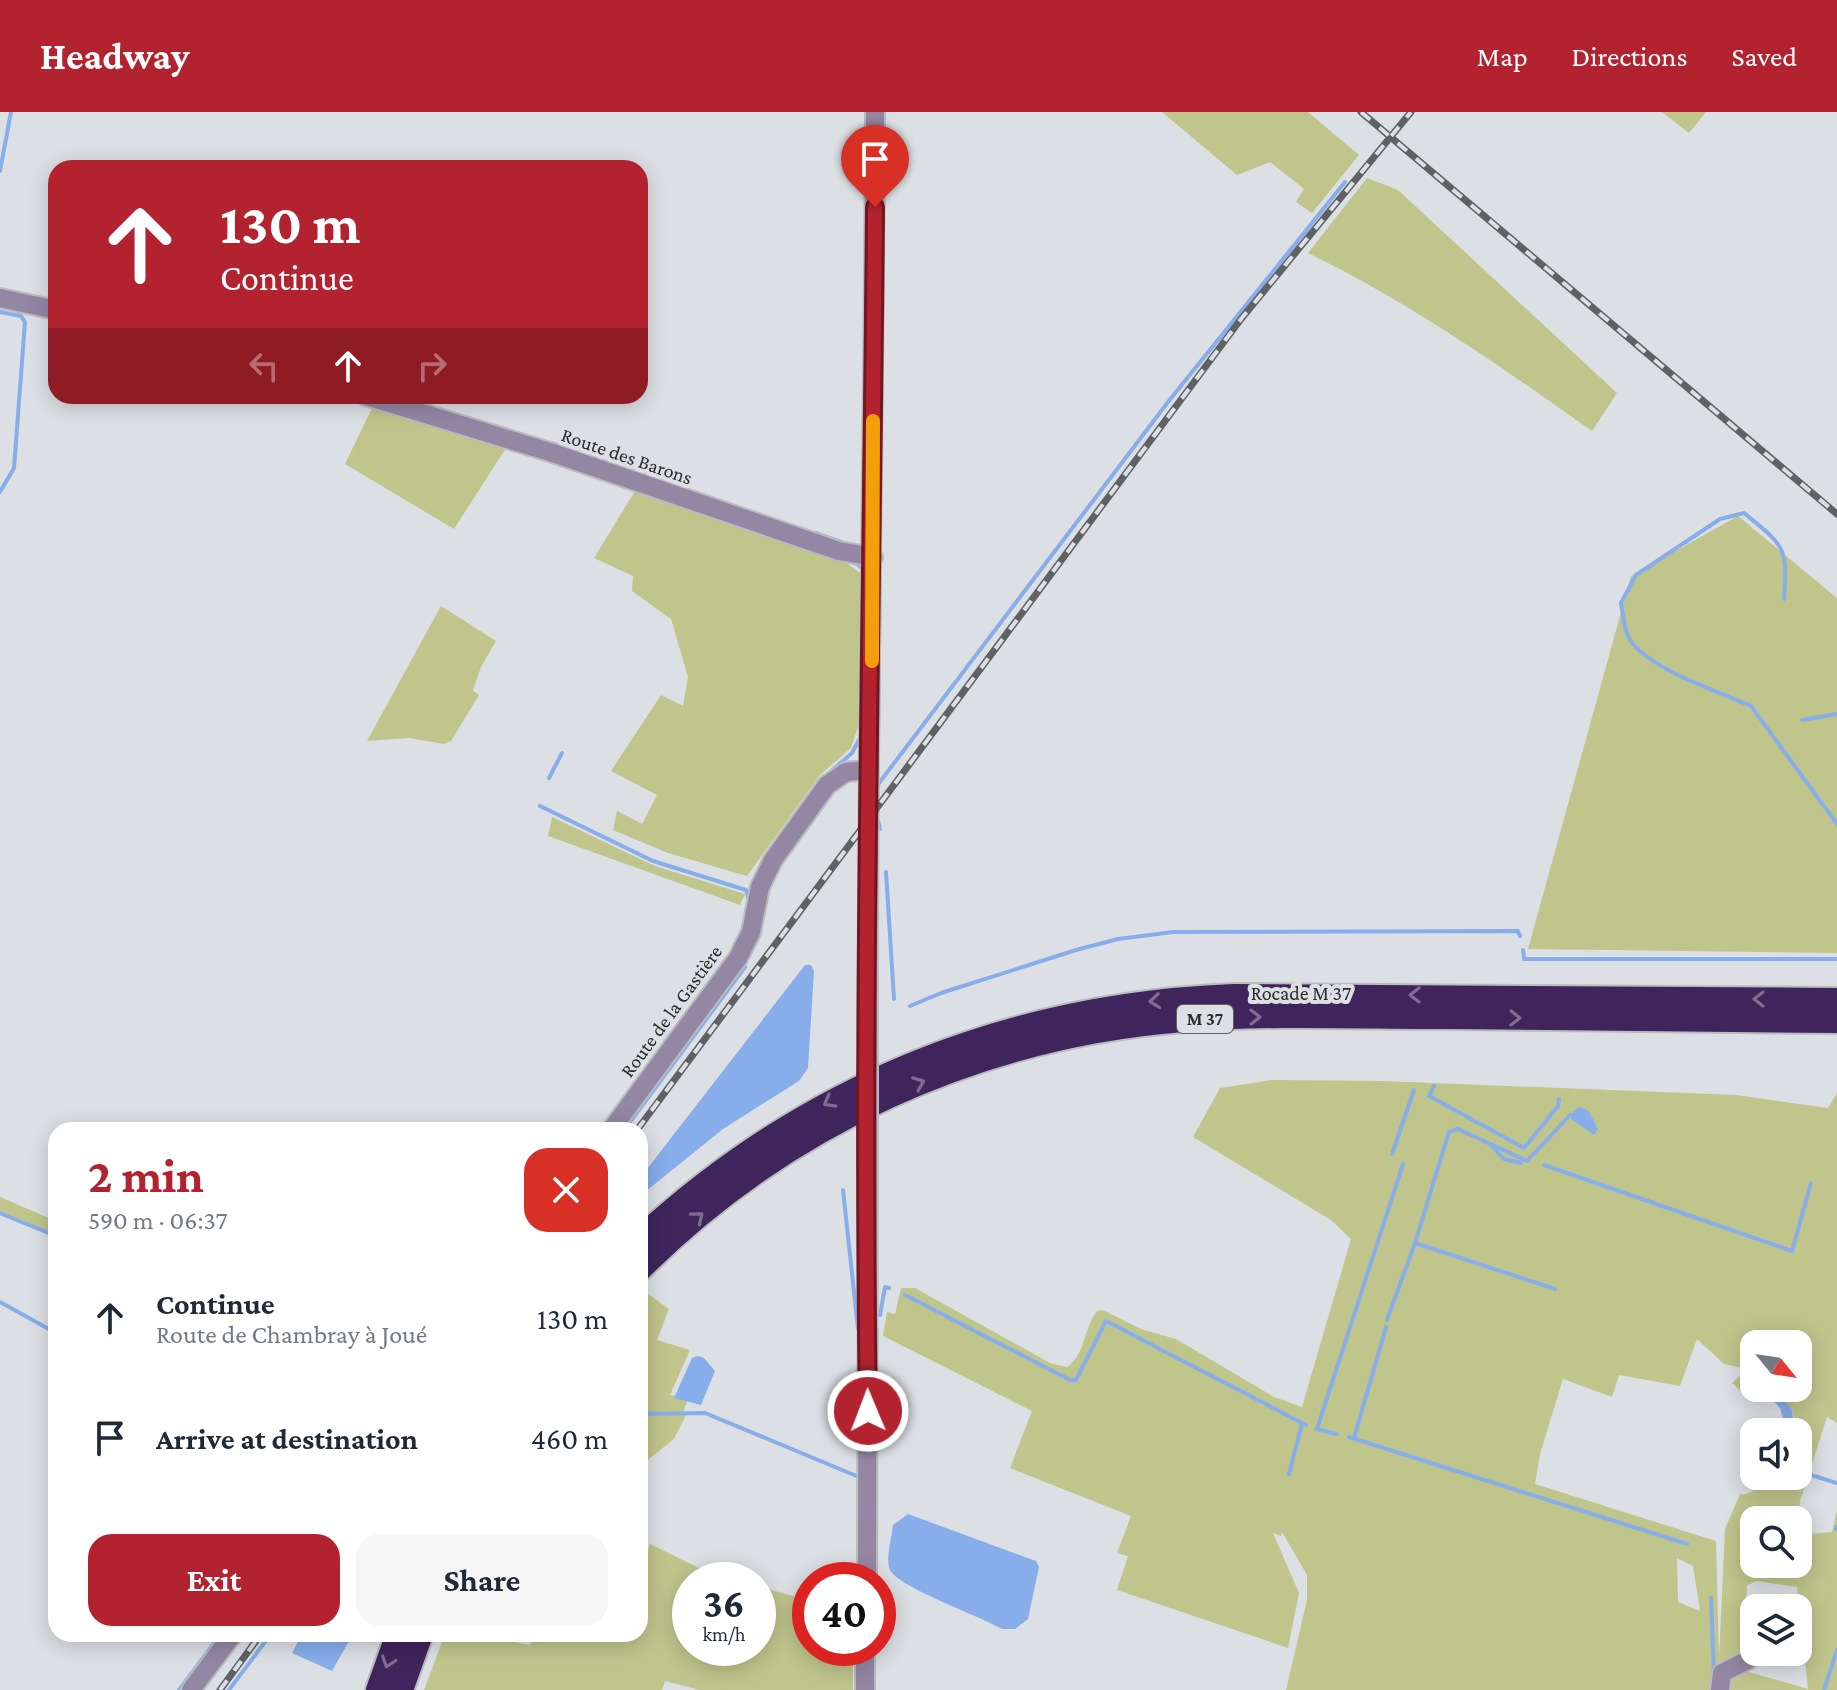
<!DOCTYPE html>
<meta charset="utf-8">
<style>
:root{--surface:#fff;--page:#f6f6f7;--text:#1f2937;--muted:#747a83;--accent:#b3222f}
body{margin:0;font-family:"Crimson Pro",serif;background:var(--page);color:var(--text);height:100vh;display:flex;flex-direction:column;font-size:30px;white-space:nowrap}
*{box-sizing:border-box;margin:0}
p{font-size:26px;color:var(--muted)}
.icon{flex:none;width:44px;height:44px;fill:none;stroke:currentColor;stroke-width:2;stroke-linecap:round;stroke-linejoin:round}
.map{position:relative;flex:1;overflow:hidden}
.drawer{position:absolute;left:48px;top:1010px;width:600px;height:520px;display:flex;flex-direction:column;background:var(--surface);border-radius:24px;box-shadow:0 4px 20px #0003}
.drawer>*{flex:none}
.banner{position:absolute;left:48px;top:48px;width:600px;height:244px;border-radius:24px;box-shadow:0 4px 20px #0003;background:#b3222f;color:#fff;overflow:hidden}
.needle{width:52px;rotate:120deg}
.tools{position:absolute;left:1740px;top:1218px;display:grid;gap:16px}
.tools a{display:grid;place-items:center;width:72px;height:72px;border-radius:16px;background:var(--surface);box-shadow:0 4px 20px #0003;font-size:40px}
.speed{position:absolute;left:672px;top:1450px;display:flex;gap:16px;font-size:40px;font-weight:700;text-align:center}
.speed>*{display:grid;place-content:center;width:104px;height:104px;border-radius:50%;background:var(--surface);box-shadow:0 4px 20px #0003;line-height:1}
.speed small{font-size:20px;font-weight:400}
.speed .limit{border:12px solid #d22;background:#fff;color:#111}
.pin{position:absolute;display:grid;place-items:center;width:68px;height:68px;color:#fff;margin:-82px -34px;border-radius:50% 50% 50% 0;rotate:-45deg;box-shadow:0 0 8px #0007}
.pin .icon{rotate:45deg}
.me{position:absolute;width:88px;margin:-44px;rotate:359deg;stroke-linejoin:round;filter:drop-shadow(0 0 6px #0008)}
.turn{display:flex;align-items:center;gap:28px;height:168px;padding:0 40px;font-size:36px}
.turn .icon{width:104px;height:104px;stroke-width:2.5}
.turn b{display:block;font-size:56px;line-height:68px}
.lanes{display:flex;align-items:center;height:76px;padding:0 40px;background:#0003;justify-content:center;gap:40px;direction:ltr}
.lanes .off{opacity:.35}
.round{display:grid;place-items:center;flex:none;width:84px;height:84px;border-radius:24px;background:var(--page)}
.summary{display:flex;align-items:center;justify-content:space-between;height:136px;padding:0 40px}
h1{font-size:48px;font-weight:700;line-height:60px;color:var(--accent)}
.button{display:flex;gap:16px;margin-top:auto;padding:16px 40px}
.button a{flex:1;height:92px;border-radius:24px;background:var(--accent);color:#fff;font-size:32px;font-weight:700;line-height:92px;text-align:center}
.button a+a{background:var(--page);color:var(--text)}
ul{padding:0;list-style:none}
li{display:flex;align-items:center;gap:24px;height:120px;padding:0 40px}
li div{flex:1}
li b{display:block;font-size:30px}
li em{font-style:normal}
header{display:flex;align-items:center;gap:48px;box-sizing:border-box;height:112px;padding:0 40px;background:var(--accent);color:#fff}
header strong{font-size:38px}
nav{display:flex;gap:44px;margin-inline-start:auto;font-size:28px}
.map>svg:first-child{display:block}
.green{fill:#c0c58c;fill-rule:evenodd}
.water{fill:#87adea}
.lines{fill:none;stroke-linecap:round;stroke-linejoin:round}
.stream{stroke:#87adea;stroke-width:4}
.minor-casing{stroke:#b8bcbf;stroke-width:22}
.highway-casing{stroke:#b8bcbf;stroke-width:28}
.minor{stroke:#9487a4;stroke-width:18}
.highway{stroke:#40245c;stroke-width:24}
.rail-casing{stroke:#5f6163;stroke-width:7}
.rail{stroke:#dce0e4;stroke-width:4;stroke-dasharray:12;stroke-linecap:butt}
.minor-bridge-casing{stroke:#b8bcbf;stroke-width:22;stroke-linecap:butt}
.minor-bridge{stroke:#9487a4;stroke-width:18}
.oneway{stroke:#7e6f92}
.route-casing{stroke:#74161f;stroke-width:20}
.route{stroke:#b3222f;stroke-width:14}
.slow{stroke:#f59e0b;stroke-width:14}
.labels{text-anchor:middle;stroke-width:8;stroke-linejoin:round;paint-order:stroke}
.shield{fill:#dce0e4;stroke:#5f6163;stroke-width:2}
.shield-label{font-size:18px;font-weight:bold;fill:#292b2c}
.street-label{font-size:20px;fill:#292b2c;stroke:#dce0e4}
</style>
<header>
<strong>Headway</strong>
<nav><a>Map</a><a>Directions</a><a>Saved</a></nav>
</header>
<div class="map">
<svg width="1837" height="1578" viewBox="0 0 1837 1578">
<rect width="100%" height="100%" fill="#dce0e4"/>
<path class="green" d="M 1162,0 L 1308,0 L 1359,43 L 1312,101 L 1296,90 L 1304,77 L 1270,50 L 1237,63 Z
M 1662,0 L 1706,0 L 1689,21 Z
M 1367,66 L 1398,78 L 1617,281 L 1592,319 C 1500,254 1409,190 1308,141 Z
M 372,296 L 506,336 L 454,417 L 345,352 Z
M 635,379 L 848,452 L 860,461 L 860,609 L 851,636 L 820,663 L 747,764 L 668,741 L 613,718 L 617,699 L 642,712 L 657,683 L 611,659 L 661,583 L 683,594 L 688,565 L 671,507 L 632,479 L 633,464 L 594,446 Z
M 1738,404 L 1837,486 L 1837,841 L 1528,837 L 1631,464 Z
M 441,494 L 496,529 L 481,555 L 473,578 L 479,583 L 451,629 L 444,632 L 409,626 L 367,629 Z
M 552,705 L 655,754 L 745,782 L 740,793 L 548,724 Z
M 1272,968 L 1382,969 L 1736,983 L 1828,996 L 1837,981 L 1837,1311 L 1827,1305 L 1800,1389 L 1798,1415 L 1798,1408 L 1754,1408 L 1754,1452 L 1798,1452 L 1798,1423 L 1832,1420 L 1837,1399 L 1837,1578 L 1286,1578 L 1307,1488 L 1307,1463 L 1282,1420 L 1281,1424 L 1273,1421 L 1299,1481 L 1288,1536 L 1117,1478 L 1128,1444 L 1117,1441 L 1131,1404 L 1010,1356 L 1032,1299 L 883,1224 L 887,1200 L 895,1202 L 901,1176 L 915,1176 L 1050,1251 L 1067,1255 C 1085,1244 1084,1215 1097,1199 L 1103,1198 L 1141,1217 L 1176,1227 L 1274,1285 L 1302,1295 L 1351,1127 L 1331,1108 L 1193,1025 L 1220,976 ZM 1697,1227 L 1724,1252 L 1748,1257 L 1732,1271 L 1749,1286 L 1757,1284 L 1752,1276 L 1754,1232 L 1798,1232 L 1798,1276 L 1776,1276 L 1792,1298 L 1798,1320 L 1798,1364 L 1777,1364 L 1747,1382 L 1740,1382 L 1725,1417 L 1719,1545 L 1716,1429 L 1535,1372 L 1540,1342 L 1563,1267 L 1612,1285 L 1619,1263 L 1680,1274 ZM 1677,1446 L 1693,1454 L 1700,1499 L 1678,1490 ZM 1757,1469 L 1797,1475 L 1808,1577 L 1742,1558 L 1747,1473 Z
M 0,1085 L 56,1109 L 56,1124 L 0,1101 Z
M 647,1181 L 669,1197 L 657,1228 L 690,1238 L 670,1283 L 688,1286 L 683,1301 L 687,1301 L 674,1327 L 640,1354 L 640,1189 Z
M 650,1432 L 699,1456 L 737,1468 L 690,1468 L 690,1536 L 758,1536 L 758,1474 L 810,1489 L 810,1536 L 853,1536 L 853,1578 L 700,1578 L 665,1569 L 662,1578 L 424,1578 L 445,1522 L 488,1522 L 488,1525 L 530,1533 L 534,1522 L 640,1522 L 640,1461 Z"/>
<path class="water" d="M 805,853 L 811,853 L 814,859 L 808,956 L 799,969 L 723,1017 L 640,1084 L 640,1066 Z
M 1579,995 L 1588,998 L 1598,1017 L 1594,1023 L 1571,1007 L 1570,1003 Z
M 698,1244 L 704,1246 L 715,1259 L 701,1293 L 674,1286 L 692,1246 Z
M 1754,1266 L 1754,1276 L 1776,1276 L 1792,1298 L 1795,1320 L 1787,1320 L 1780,1296 L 1766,1281 L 1757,1284 L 1752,1276 Z
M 908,1402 L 1036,1449 L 1039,1455 L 1028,1507 L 1015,1517 L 1002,1517 C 982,1505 898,1475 890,1458 C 885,1447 892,1425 893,1413 Z
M 302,1522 L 353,1522 L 332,1559 L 292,1541 Z"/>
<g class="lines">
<path class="stream" d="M 0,59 L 11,0
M 0,200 L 21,204 L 25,210 L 14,356 L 0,380
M 346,284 L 363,289
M 815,421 L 844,431
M 849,449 L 859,453 L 864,459
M 1784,487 C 1788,434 1784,434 1744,401 L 1720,407 L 1636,463 L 1621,491 C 1623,503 1624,518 1630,528 C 1649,557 1720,580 1751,594 L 1837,712
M 1802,608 L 1837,602
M 878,629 L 880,450
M 549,666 L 562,641
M 819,670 L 852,641 L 861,624
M 876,675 L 1168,290 L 1345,70
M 540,694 L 653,749 L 746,778 L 749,787
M 878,708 L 880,717
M 886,760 L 894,887
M 1523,838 L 1524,847 L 1837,847
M 910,894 L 941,881 L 1076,838 L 1118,827 L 1173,820 L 1518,819 L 1520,824
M 1434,974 L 1429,984 L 1524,1036 L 1558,994 L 1559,987
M 624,1018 L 745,855
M 1491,1033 L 1504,1047 L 1521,1051
M 1392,1042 L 1414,978
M 1544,1053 L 1792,1139 L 1811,1071
M 843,1078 L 858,1217
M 0,1101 L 56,1124
M 1555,1177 L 1415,1131 L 1449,1020 L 1458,1017 L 1527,1049 L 1570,1003
M 905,1183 L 1070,1268 L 1076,1268 L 1106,1209 L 1306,1313
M 0,1190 L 56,1221
M 880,1203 L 885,1175 L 889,1176
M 1387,1208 L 1415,1131
M 876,1245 L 877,1218
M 640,1302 L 705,1301 L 859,1365
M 1316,1317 L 1337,1322
M 1317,1317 L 1403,1052
M 1349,1325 L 1687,1432
M 1354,1326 L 1386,1215
M 1798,1359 L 1837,1371
M 1289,1362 L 1302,1312
M 1836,1417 L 1837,1415
M 1711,1486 L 1714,1564
M 179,1578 L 221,1522
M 229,1578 L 271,1522
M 1824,1578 L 1837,1538"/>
<defs>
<path id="minor" d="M 0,186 L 56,198
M 366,284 L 550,340 L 839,439 L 873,445
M 868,932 C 867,622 874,311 875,0
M 611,1018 L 738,846 L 751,820 L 760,775 L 773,748 L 827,673 L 846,660 L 867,658
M 867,1468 L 868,1035
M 191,1578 L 233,1522
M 865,1578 L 865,1536
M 1720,1578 L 1722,1561 L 1748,1548"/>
<path id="highway" d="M 640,1127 C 805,974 1011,892 1235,884 L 1837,888
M 640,1157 C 785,1012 978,924 1183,908 C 1271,901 1361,905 1449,905 C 1579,907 1708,908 1837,909
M 378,1578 L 398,1522
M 401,1578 L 421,1522"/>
</defs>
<use href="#minor" class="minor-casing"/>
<use href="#highway" class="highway-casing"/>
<use href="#minor" class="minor"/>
<use href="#highway" class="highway"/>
<defs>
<path id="rail" d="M 1361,0 L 1837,402
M 637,1018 L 1241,207 L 1411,0
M 220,1578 L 261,1522"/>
</defs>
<use href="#rail" class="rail-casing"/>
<use href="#rail" class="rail"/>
<defs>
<path id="minor-bridge" d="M 868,1035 L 868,932"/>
</defs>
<use href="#minor-bridge" class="minor-bridge-casing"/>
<use href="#minor-bridge" class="minor-bridge"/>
</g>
<defs><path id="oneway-chevron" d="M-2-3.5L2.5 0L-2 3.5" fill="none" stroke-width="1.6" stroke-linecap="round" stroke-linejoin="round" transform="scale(2)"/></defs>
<g class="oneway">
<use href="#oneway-chevron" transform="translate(1415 883) rotate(-180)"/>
<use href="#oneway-chevron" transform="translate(1759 887) rotate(-179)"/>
<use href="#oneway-chevron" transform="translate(1155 889) rotate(174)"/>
<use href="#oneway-chevron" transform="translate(1255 905) rotate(-1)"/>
<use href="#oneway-chevron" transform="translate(1515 906) rotate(1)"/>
<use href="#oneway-chevron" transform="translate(919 971) rotate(-22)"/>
<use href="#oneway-chevron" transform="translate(829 990) rotate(151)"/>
<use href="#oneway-chevron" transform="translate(698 1105) rotate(-40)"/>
<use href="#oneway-chevron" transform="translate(388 1550) rotate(109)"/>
</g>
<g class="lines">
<defs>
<path id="route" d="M 868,1299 C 862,898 872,497 875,95"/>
</defs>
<use href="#route" class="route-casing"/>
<use href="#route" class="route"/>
<path class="slow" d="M 872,549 L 873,309"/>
</g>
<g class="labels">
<rect class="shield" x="1177" y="893" width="56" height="28" rx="6"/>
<g class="shield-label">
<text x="1205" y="913">M 37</text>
</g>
<g class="street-label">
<text transform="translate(627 344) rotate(19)" y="7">Route des Barons</text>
<text x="1301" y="888">Rocade M 37</text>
<text transform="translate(671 899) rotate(-54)" y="7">Route de la Gastière</text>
</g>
</g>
</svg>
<div class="tools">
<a><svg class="needle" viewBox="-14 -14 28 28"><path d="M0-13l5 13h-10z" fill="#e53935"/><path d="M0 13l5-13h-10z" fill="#747a83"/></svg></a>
<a><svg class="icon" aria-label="sound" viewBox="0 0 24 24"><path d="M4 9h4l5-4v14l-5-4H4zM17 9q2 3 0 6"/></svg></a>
<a><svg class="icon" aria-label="search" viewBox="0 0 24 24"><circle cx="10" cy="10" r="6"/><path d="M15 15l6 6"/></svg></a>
<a><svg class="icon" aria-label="layers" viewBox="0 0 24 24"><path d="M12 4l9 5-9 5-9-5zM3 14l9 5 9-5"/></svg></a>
</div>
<div class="speed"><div>36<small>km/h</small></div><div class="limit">40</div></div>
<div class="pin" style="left:875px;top:95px;background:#d93025"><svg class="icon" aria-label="arrive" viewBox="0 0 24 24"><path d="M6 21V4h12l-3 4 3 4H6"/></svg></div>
<svg class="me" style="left:868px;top:1299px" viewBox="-20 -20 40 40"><circle r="17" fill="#b3222f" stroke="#fff" stroke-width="3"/><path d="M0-11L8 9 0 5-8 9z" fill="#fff"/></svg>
<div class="banner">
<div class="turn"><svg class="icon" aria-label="ahead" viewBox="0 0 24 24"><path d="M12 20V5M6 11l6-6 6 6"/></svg><div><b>130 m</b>Continue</div></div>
<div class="lanes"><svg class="icon off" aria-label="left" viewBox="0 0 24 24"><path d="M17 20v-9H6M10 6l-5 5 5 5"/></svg><svg class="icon" aria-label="ahead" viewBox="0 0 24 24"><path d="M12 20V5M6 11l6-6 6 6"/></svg><svg class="icon off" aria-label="right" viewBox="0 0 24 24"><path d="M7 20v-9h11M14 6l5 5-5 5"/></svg></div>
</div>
<section class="drawer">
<div class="summary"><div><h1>2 min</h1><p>590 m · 06:37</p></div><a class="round" style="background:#d93025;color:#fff"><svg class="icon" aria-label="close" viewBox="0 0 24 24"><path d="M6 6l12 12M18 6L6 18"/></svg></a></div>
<ul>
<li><svg class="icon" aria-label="ahead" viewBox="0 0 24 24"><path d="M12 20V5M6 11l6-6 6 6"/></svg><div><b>Continue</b><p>Route de Chambray à Joué</p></div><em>130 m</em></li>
<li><svg class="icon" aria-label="arrive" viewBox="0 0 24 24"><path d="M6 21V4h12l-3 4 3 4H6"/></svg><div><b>Arrive at destination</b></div><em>460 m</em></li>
</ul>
<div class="button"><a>Exit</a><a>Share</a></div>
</section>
</div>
